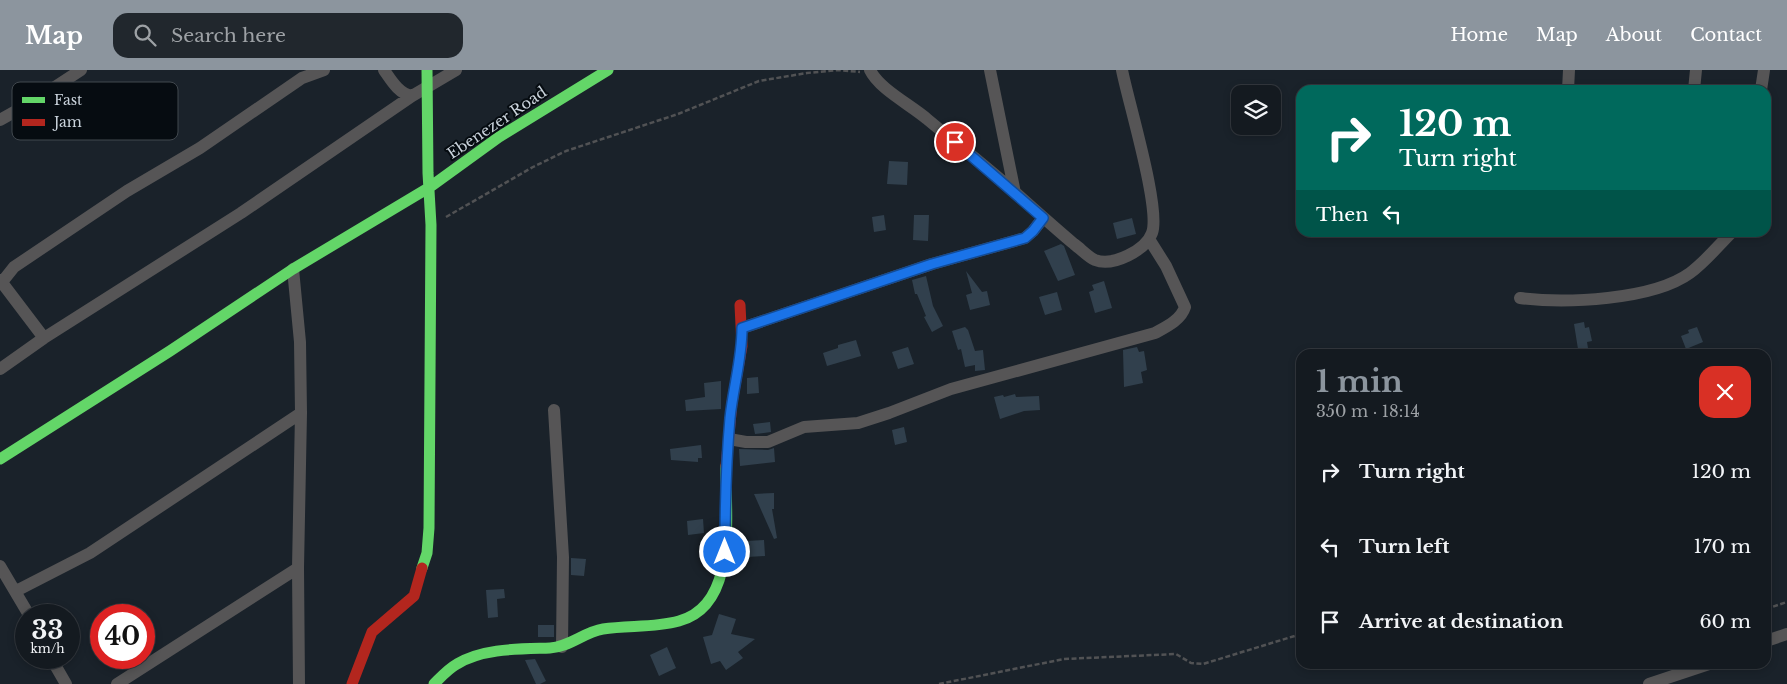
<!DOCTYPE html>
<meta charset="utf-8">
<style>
:root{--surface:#141a20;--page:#21272d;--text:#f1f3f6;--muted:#9da1a5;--line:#33383e;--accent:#8c959e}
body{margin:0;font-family:"Libre Baskerville",serif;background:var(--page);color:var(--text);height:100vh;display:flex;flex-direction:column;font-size:19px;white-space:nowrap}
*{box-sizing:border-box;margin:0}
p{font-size:16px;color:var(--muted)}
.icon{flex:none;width:28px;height:28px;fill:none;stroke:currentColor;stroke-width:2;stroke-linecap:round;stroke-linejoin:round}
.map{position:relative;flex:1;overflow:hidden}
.drawer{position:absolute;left:1296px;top:279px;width:475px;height:320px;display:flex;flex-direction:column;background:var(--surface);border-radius:15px;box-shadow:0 2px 8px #0003,0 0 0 1px var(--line)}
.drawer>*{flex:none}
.top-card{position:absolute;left:1296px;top:15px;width:475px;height:152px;border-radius:15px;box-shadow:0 2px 8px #0003,0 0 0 1px var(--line);background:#00695c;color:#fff;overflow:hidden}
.buttons{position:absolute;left:1231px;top:15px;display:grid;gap:10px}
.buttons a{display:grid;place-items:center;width:50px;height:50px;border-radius:10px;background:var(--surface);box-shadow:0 2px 8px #0003,0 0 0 1px var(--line);font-size:25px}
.speed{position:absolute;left:15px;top:534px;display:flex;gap:10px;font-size:25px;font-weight:700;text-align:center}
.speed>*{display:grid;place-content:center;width:65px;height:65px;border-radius:50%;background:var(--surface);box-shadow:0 2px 8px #0003,0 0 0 1px var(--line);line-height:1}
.speed small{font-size:12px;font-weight:400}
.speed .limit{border:8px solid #d22;background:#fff;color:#111}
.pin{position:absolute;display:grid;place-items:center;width:42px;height:42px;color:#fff;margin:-21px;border:2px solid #fff;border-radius:50%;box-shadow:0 1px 5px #0007}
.me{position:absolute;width:55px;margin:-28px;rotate:0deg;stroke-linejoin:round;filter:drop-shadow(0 0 4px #0008)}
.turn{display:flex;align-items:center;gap:18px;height:105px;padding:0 20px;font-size:22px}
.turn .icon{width:65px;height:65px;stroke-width:2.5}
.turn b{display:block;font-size:35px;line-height:42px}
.then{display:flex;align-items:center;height:48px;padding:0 20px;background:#0003;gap:10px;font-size:19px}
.round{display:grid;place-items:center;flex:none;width:52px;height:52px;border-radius:15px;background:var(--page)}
.head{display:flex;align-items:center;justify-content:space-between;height:85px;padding:0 20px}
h1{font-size:30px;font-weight:700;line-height:38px;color:var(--accent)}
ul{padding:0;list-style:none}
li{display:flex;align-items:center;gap:15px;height:75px;padding:0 20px}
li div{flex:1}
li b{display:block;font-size:19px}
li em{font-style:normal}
header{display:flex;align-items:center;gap:30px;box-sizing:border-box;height:70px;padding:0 25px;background:var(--accent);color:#fff}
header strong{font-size:24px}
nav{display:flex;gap:28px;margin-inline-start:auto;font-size:18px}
.search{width:350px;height:45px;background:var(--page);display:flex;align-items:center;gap:12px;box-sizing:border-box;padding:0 18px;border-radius:15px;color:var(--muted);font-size:19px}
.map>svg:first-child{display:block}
.building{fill:#31404d}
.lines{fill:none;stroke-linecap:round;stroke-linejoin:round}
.path{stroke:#515254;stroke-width:2.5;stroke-dasharray:5 2.5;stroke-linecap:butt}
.street{stroke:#565556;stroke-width:12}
.fast{stroke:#63d668;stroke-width:11}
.jam{stroke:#b3261e;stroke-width:11}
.route-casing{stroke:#114b97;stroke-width:12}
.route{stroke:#1a73e8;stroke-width:9}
.labels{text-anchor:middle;stroke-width:4;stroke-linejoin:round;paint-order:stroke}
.street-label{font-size:15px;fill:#cad3dc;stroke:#060c11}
.key{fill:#060c11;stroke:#41484e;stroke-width:1}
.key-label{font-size:14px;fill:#cad3dc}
</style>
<header>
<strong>Map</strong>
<div class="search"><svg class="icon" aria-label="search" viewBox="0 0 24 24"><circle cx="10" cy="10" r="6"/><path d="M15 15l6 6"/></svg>Search here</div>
<nav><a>Home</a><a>Map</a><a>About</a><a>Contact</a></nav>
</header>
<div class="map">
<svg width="1787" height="614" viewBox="0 0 1787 614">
<rect width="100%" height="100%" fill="#1a222a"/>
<path class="building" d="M 889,91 L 908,92 L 907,115 L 887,114 Z
M 884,145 L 886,160 L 874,162 L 872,147 Z
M 914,145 L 929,145 L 928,171 L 913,170 Z
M 1132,148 L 1136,164 L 1117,169 L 1113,153 Z
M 1061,174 L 1064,176 L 1075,205 L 1058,211 L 1044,181 Z
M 966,201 L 982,222 L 987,221 L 990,235 L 970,240 L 966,225 L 972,223 Z
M 926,206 L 933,236 L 943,256 L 932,262 L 924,247 L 926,246 L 917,224 L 915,224 L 912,210 Z
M 1104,211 L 1112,238 L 1095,243 L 1089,222 L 1094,220 L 1092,215 Z
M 1057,222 L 1062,240 L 1045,245 L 1039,227 Z
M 1584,252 L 1585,258 L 1589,257 L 1592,271 L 1587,272 L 1588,278 L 1578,279 L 1574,254 Z
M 965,257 L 968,260 L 975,281 L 983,280 L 985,300 L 975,301 L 975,295 L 965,297 L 961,279 L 958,280 L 952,261 Z
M 1697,257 L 1703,272 L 1686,279 L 1681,266 L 1689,263 L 1688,260 Z
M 856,270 L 861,286 L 827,296 L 823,283 L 838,278 L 838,275 Z
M 908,277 L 914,294 L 898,299 L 892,282 Z
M 1137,277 L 1139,282 L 1144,281 L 1147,300 L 1141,302 L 1143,313 L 1124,317 L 1123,280 Z
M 758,307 L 759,323 L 747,324 L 747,308 Z
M 721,311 L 721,339 L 686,341 L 685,330 L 705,327 L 704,313 Z
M 1015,324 L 1016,327 L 1039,326 L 1040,340 L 1024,341 L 1000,349 L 994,327 L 1003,325 L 1004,327 Z
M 770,352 L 771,362 L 755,364 L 753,354 Z
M 904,357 L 907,372 L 895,375 L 892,360 Z
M 701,375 L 702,388 L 698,388 L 698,392 L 671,390 L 670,379 Z
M 774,378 L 775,392 L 740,396 L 739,379 L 768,380 Z
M 774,423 L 774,439 L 772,439 L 777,468 L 774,469 L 754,424 Z
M 703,449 L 704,463 L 688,465 L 687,451 Z
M 764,470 L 765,486 L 747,487 L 747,471 Z
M 571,488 L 586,489 L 584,506 L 571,505 Z
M 504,519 L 505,528 L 497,529 L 498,547 L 488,548 L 486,520 Z
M 719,544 L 736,549 L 731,564 L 755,569 L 738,582 L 743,588 L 726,600 L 720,591 L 711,594 L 703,567 L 712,565 Z
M 538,555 L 554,555 L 554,567 L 538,567 Z
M 667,577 L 676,598 L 659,606 L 650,585 Z
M 535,589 L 546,611 L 540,614 L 536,614 L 525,590 Z"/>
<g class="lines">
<path class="path" d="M 446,147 L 533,97 L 566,81 L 678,44 L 759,11 L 807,3 L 838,0 L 860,2
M 1766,539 L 1787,532
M 939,614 L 1064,589 L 1176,584 L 1191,593 L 1203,594 L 1301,564"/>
<path class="street" d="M 384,0 C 391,10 399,24 412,26
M 870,0 C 879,19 911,35 927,49 C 957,74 988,98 1017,124 C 1036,141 1055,158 1074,174 C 1081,179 1088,187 1095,190 C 1113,197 1146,180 1152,163 C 1161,139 1128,31 1122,0
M 990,0 L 1015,123
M 1568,20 L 1569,0
M 1694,20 L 1696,0
M 1761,20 L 1764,0
M 0,50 L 32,32 L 81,0
M 293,199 L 300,272 L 301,343 L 298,498 L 299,614
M 0,210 L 44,268
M 2,212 L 14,197 L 127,121 L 200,78 L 302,8 L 324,0
M 1520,228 C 1565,234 1653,230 1690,203 C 1705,192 1718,176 1732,162
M 742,258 L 932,194 L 1025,168 L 1033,161 L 1043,148
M 0,299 L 44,268 L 241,143 L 412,26 L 456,0
M 554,340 L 563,487 L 562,577
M 729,369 L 746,372 L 768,372 L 804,357 L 858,353 L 889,343 L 951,319 L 1155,263 C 1166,257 1181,250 1185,237 L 1166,196 L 1149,169
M 0,496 L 29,545
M 16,521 L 90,483 L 301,343
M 1766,571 L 1787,564
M 51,588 L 66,614
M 117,614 L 298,498
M 1649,614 L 1709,594"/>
<path class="fast" d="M 0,389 L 170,281 L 293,199 L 430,117 L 499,67 L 608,0
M 422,498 L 427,483 L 429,458 L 431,155 L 428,103 L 427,0
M 434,614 C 441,607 448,599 457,594 C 483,578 520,579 550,578 C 570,577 584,562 603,559 C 628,555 654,558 679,551 C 739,535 725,444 726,396"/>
<path class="jam" d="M 726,396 L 732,333 L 742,276 L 740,235
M 352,614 L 372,562 L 414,526 L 422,498"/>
</g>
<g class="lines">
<defs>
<path id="route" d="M 725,482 C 725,437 726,393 730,348 C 733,318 742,289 742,258 L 932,194 L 1025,168 L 1033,161 L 1043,148 L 955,72"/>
</defs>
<use href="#route" class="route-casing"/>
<use href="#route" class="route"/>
</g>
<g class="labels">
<g class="street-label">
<text transform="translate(497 53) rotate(-34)" y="5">Ebenezer Road</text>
</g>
</g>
<rect x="12" y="12" width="166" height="58" rx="8" class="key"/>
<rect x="22" y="27" width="23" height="6" fill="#63d668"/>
<rect x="22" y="49" width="23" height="7" fill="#b3261e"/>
<g class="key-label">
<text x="54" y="35">Fast</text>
<text x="54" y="57">Jam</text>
</g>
</svg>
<div class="buttons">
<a><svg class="icon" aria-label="layers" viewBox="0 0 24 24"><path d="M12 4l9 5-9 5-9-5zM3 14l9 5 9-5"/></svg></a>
</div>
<div class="speed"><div>33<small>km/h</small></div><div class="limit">40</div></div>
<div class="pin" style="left:955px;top:72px;background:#d93025"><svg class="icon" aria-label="arrive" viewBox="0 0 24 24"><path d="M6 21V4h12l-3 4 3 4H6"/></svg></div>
<svg class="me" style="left:725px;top:482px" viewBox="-20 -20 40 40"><circle r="17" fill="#1a73e8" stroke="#fff" stroke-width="3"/><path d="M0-11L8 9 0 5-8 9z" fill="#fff"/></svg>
<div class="top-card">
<div class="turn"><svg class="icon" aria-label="right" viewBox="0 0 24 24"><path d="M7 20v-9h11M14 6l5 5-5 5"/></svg><div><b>120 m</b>Turn right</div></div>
<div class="then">Then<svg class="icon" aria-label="left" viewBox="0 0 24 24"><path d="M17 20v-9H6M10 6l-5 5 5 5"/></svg></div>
</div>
<section class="drawer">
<div class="head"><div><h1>1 min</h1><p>350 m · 18:14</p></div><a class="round" style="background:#d93025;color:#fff"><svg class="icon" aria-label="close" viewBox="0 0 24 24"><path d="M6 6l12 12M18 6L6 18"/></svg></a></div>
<ul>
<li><svg class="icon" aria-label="right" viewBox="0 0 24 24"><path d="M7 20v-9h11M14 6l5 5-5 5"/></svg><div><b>Turn right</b></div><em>120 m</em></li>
<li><svg class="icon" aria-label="left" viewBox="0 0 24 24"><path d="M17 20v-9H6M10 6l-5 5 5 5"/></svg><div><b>Turn left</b></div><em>170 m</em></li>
<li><svg class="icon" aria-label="arrive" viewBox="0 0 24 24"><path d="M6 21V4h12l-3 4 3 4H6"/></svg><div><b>Arrive at destination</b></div><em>60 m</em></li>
</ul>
</section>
</div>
